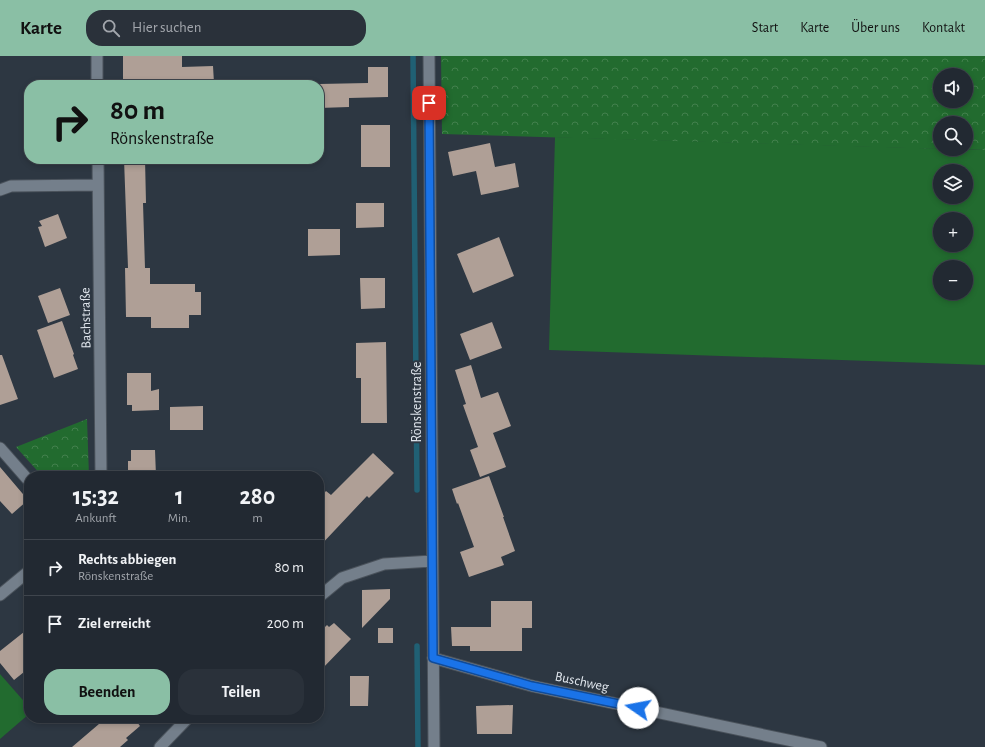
<!DOCTYPE html>
<html lang="de">
<meta charset="utf-8">
<style>
:root{--surface:#222932;--page:#2a313a;--text:#f1f3f6;--muted:#a2a6ac;--line:#3f454d;--accent:#8abfa5}
body{margin:0;font-family:"Alegreya Sans",sans-serif;background:var(--page);color:var(--text);height:100vh;display:flex;flex-direction:column;font-size:15px;white-space:nowrap}
*{box-sizing:border-box;margin:0}
p{font-size:13px;color:var(--muted)}
.icon{flex:none;width:22px;height:22px;fill:none;stroke:currentColor;stroke-width:2;stroke-linecap:round;stroke-linejoin:round}
.map{position:relative;flex:1;overflow:hidden}
.sheet{position:absolute;left:24px;top:415px;width:300px;height:252px;display:flex;flex-direction:column;background:var(--surface);border-radius:16px;box-shadow:0 2px 6px #0003,0 0 0 1px var(--line)}
.sheet>*{flex:none}
.hud{position:absolute;left:24px;top:24px;width:300px;height:84px;border-radius:16px;box-shadow:0 2px 6px #0003,0 0 0 1px var(--line);background:#8abfa5;color:#111;overflow:hidden}
.fabs{position:absolute;left:933px;top:12px;display:grid;gap:8px}
.fabs a{display:grid;place-items:center;width:40px;height:40px;border-radius:50%;background:var(--surface);box-shadow:0 2px 6px #0003,0 0 0 1px var(--line);font-size:20px}
.pin{position:absolute;display:grid;place-items:center;width:34px;height:34px;color:#fff;margin:-17px;border-radius:8px;box-shadow:0 2px 6px #0006}
.me{position:absolute;width:44px;margin:-22px;rotate:282deg;stroke-linejoin:round;filter:drop-shadow(0 0 3px #0008)}
.turn{display:flex;align-items:center;gap:14px;height:84px;padding:0 20px;font-size:18px}
.turn .icon{width:52px;height:52px;stroke-width:2.5}
.turn b{display:block;font-size:28px;line-height:34px}
.eta{display:flex;justify-content:space-evenly;align-items:center;height:68px;text-align:center}
.eta b{font-size:24px;font-weight:600;line-height:28px}
.primary-button{display:flex;gap:8px;margin-top:auto;padding:8px 20px}
.primary-button a{flex:1;height:46px;border-radius:16px;background:var(--accent);color:#111;font-size:16px;font-weight:600;line-height:46px;text-align:center}
.primary-button a+a{background:var(--page);color:var(--text)}
ul{padding:0;list-style:none}
li{display:flex;align-items:center;gap:12px;height:56px;padding:0 20px;border-top:1px solid var(--line)}
li div{flex:1}
li b{display:block;font-size:15px}
li em{font-style:normal}
header{display:flex;align-items:center;gap:24px;box-sizing:border-box;height:56px;padding:0 20px;background:var(--accent);color:#111}
header strong{font-size:19px}
nav{display:flex;gap:22px;margin-inline-start:auto;font-size:14px}
.search{width:280px;height:36px;background:var(--page);display:flex;align-items:center;gap:10px;box-sizing:border-box;padding:0 14px;border-radius:16px;color:var(--muted);font-size:15px}
.map>svg:first-child{display:block}
.grass{fill:#226b2f;fill-rule:evenodd}
.forest{fill:url(#forest-crowns);fill-rule:evenodd}
.lines{fill:none;stroke-linecap:round;stroke-linejoin:round}
.stream{stroke:#206074;stroke-width:5.5}
.building{fill:#af9f96}
.minor-casing{stroke:#4a525b;stroke-width:13}
.minor{stroke:#747f8b;stroke-width:11}
.route-casing{stroke:#114b97;stroke-width:10}
.route{stroke:#1a73e8;stroke-width:7}
.labels{text-anchor:middle;stroke-width:4;stroke-linejoin:round;paint-order:stroke}
.street-label{font-size:14px;fill:#dfe5ec;stroke:#2d3742}
</style>
<header>
<strong>Karte</strong>
<div class="search"><svg class="icon" aria-label="search" viewBox="0 0 24 24"><circle cx="10" cy="10" r="6"/><path d="M15 15l6 6"/></svg>Hier suchen</div>
<nav><a>Start</a><a>Karte</a><a>Über uns</a><a>Kontakt</a></nav>
</header>
<div class="map">
<svg width="985" height="691" viewBox="0 0 985 691">
<defs>
<pattern id="forest-crowns" width="20" height="18" patternUnits="userSpaceOnUse"><rect width="20" height="18" fill="#226b2f"/><path d="M2 6a3 3 0 1 1 6 0M12 15a3 3 0 1 1 6 0" fill="none" stroke="#42804d"/></pattern>
</defs>
<rect width="100%" height="100%" fill="#2d3742"/>
<path class="grass" d="M 555,81 L 985,94 L 985,309 L 549,294 ZM 940,115 L 966,115 L 966,141 L 940,141 ZM 940,163 L 966,163 L 966,189 L 940,189 ZM 940,211 L 966,211 L 966,237 L 940,237 Z
M 0,618 L 29,651 L 29,658 L 0,683 Z"/>
<path class="forest" d="M 441,0 L 985,0 L 985,94 L 953,93 L 966,93 L 966,67 L 940,67 L 940,93 L 442,78 ZM 940,19 L 966,19 L 966,45 L 940,45 Z
M 87,363 L 89,420 L 42,420 L 16,391 Z"/>
<g class="lines">
<path class="stream" d="M 413,0 L 417,434
M 417,590 L 418,691"/>
</g>
<path class="building" d="M 123,0 L 182,0 L 182,11 L 213,10 L 214,27 L 174,29 L 123,29 Z
M 368,11 L 388,11 L 388,41 L 349,42 L 349,51 L 319,52 L 319,28 L 368,27 Z
M 361,69 L 390,69 L 390,111 L 361,111 Z
M 490,87 L 495,111 L 515,107 L 519,131 L 481,139 L 476,115 L 453,120 L 448,96 Z
M 124,103 L 145,103 L 146,147 L 143,147 L 145,212 L 150,212 L 150,228 L 195,228 L 195,236 L 201,236 L 201,259 L 189,259 L 189,272 L 151,272 L 151,261 L 126,261 L 125,212 L 128,212 Z
M 356,147 L 384,147 L 384,171 L 356,172 Z
M 58,158 L 67,182 L 45,191 L 38,171 L 42,170 L 39,165 Z
M 308,173 L 340,173 L 340,199 L 308,200 Z
M 499,181 L 514,220 L 473,237 L 457,198 Z
M 360,222 L 385,222 L 385,252 L 361,253 Z
M 60,232 L 70,259 L 48,267 L 38,240 Z
M 62,265 L 74,298 L 73,299 L 78,313 L 54,322 L 37,274 Z
M 492,266 L 502,292 L 470,304 L 460,278 Z
M 386,286 L 387,367 L 361,367 L 361,322 L 356,322 L 356,287 Z
M 0,299 L 2,299 L 18,343 L 0,349 Z
M 471,309 L 481,342 L 498,336 L 511,370 L 493,377 L 506,411 L 480,421 L 470,394 L 478,391 L 463,349 L 466,348 L 455,314 Z
M 127,317 L 151,317 L 151,335 L 159,333 L 159,354 L 132,355 L 132,349 L 127,349 Z
M 203,350 L 203,374 L 170,374 L 170,351 Z
M 131,394 L 155,394 L 156,420 L 128,420 L 128,405 L 131,405 Z
M 373,397 L 394,417 L 369,442 L 367,440 L 319,491 L 319,443 L 326,435 L 331,439 Z
M 0,411 L 28,444 L 12,458 L 0,445 Z
M 489,420 L 504,461 L 503,461 L 515,495 L 501,501 L 504,509 L 469,521 L 460,496 L 474,491 L 458,447 L 457,448 L 452,433 Z
M 390,533 L 390,543 L 362,572 L 362,534 Z
M 491,545 L 532,545 L 532,572 L 522,572 L 522,595 L 470,595 L 470,590 L 452,590 L 451,571 L 491,571 Z
M 334,567 L 351,583 L 319,616 L 319,577 L 327,569 L 329,571 Z
M 29,572 L 29,612 L 14,624 L 0,607 L 0,595 Z
M 378,572 L 393,572 L 393,587 L 378,587 Z
M 350,620 L 369,620 L 368,650 L 350,650 Z
M 513,649 L 512,678 L 477,678 L 476,650 Z
M 106,662 L 134,662 L 140,670 L 126,682 L 128,684 L 120,691 L 72,691 Z"/>
<g class="lines">
<defs>
<path id="minor" d="M 97,0 L 97,29
M 429,0 L 434,691
M 98,103 L 101,420
M 0,134 L 11,130 L 98,129
M 0,392 L 29,425
M 0,539 L 29,515
M 319,541 L 342,522 L 384,508 L 432,505
M 433,602 L 532,630 L 821,691
M 160,691 L 188,662"/>
</defs>
<use href="#minor" class="minor-casing"/>
<use href="#minor" class="minor"/>
</g>
<g class="lines">
<defs>
<path id="route" d="M 429,47 L 433,602 L 532,630 L 638,652"/>
</defs>
<use href="#route" class="route-casing"/>
<use href="#route" class="route"/>
</g>
<g class="labels">
<g class="street-label">
<text transform="translate(85 262) rotate(-91)" y="5">Bachstraße</text>
<text transform="translate(416 346) rotate(-90)" y="5">Rönskenstraße</text>
<text transform="translate(582 625) rotate(12)" y="5">Buschweg</text>
</g>
</g>
</svg>
<div class="fabs">
<a><svg class="icon" aria-label="sound" viewBox="0 0 24 24"><path d="M4 9h4l5-4v14l-5-4H4zM17 9q2 3 0 6"/></svg></a>
<a><svg class="icon" aria-label="search" viewBox="0 0 24 24"><circle cx="10" cy="10" r="6"/><path d="M15 15l6 6"/></svg></a>
<a><svg class="icon" aria-label="layers" viewBox="0 0 24 24"><path d="M12 4l9 5-9 5-9-5zM3 14l9 5 9-5"/></svg></a>
<a>+</a>
<a>−</a>
</div>
<div class="pin" style="left:429px;top:47px;background:#d93025"><svg class="icon" aria-label="arrive" viewBox="0 0 24 24"><path d="M6 21V4h12l-3 4 3 4H6"/></svg></div>
<svg class="me" style="left:638px;top:652px" viewBox="-20 -20 40 40"><circle r="19" fill="#fff"/><path d="M0-13L10 11 0 6-10 11z" fill="#1a73e8"/></svg>
<div class="hud">
<div class="turn"><svg class="icon" aria-label="right" viewBox="0 0 24 24"><path d="M7 20v-9h11M14 6l5 5-5 5"/></svg><div><b>80 m</b>Rönskenstraße</div></div>
</div>
<section class="sheet">
<div class="eta">
<div><b>15:32</b><p>Ankunft</p></div>
<div><b>1</b><p>Min.</p></div>
<div><b>280</b><p>m</p></div>
</div>
<ul>
<li><svg class="icon" aria-label="right" viewBox="0 0 24 24"><path d="M7 20v-9h11M14 6l5 5-5 5"/></svg><div><b>Rechts abbiegen</b><p>Rönskenstraße</p></div><em>80 m</em></li>
<li><svg class="icon" aria-label="arrive" viewBox="0 0 24 24"><path d="M6 21V4h12l-3 4 3 4H6"/></svg><div><b>Ziel erreicht</b></div><em>200 m</em></li>
</ul>
<div class="primary-button"><a>Beenden</a><a>Teilen</a></div>
</section>
</div>
